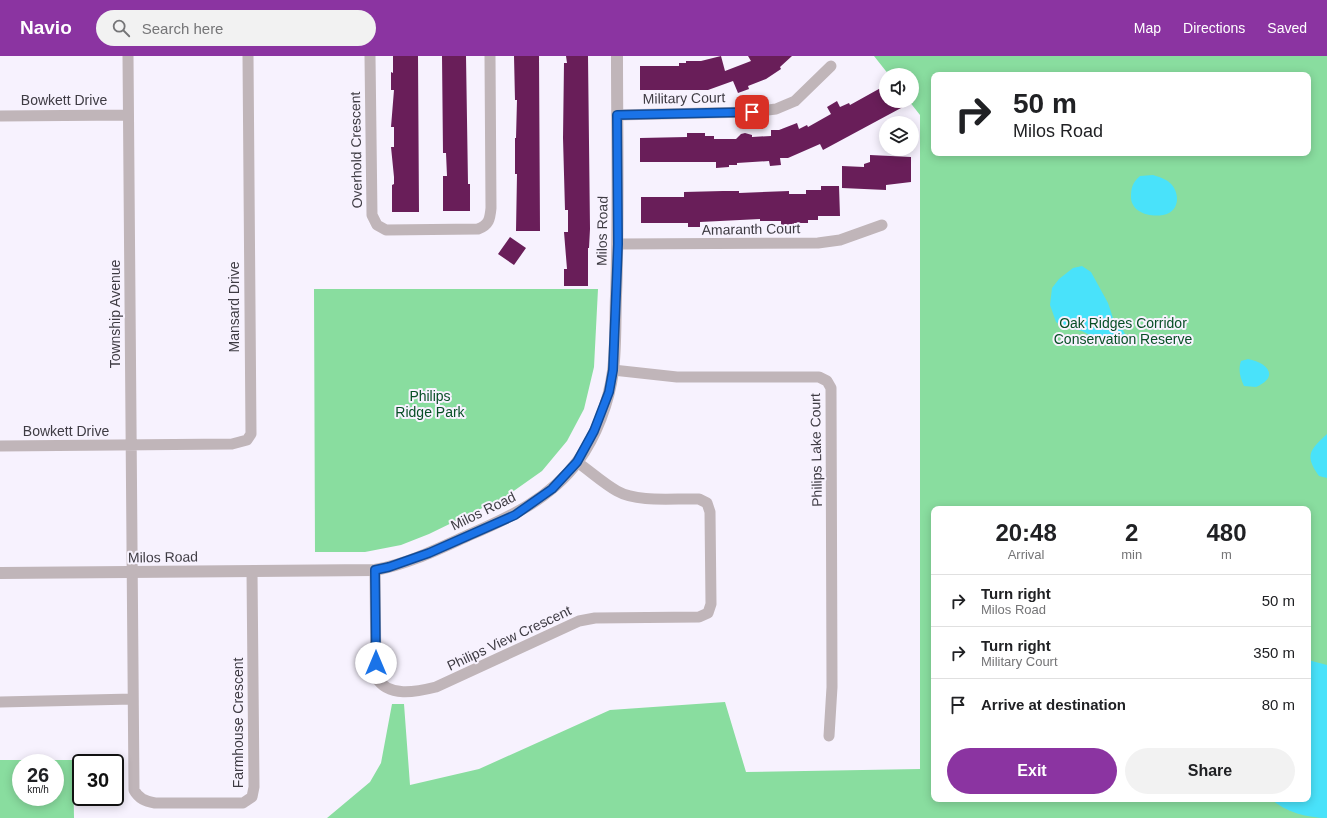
<!DOCTYPE html>
<style>
:root{--surface:#fff;--page:#f2f2f2;--text:#202124;--muted:#757577;--line:#e0e0e0;--accent:#8b34a1}
body{margin:0;font-family:Helvetica,sans-serif;background:var(--page);color:var(--text);height:100vh;display:flex;flex-direction:column;font-size:15px;white-space:nowrap}
*{box-sizing:border-box;margin:0}
p{font-size:13px;color:var(--muted)}
.icon{flex:none;width:22px;height:22px;fill:none;stroke:currentColor;stroke-width:2;stroke-linecap:round;stroke-linejoin:round}
.map{position:relative;flex:1;overflow:hidden}
.drawer{position:absolute;left:931px;top:450px;width:380px;height:296px;display:flex;flex-direction:column;background:var(--surface);border-radius:8px;box-shadow:0 2px 10px #0003}
.drawer>*{flex:none}
.banner{position:absolute;left:931px;top:16px;width:380px;height:84px;border-radius:8px;box-shadow:0 2px 10px #0003;background:#fff;color:var(--text);overflow:hidden}
.fabs{position:absolute;left:879px;top:12px;display:grid;gap:8px}
.fabs a{display:grid;place-items:center;width:40px;height:40px;border-radius:50%;background:var(--surface);box-shadow:0 2px 10px #0003;font-size:20px}
.speed{position:absolute;left:12px;top:698px;display:flex;gap:8px;font-size:20px;font-weight:700;text-align:center}
.speed>*{display:grid;place-content:center;width:52px;height:52px;border-radius:50%;background:var(--surface);box-shadow:0 2px 10px #0003;line-height:1}
.speed small{font-size:10px;font-weight:400}
.speed .limit{border:2px solid #111;border-radius:6px;background:#fff;color:#111}
.pin{position:absolute;display:grid;place-items:center;width:34px;height:34px;color:#fff;margin:-17px;border-radius:8px;box-shadow:0 2px 6px #0006}
.me{position:absolute;width:44px;margin:-22px;rotate:0deg;stroke-linejoin:round;filter:drop-shadow(0 0 3px #0008)}
.turn{display:flex;align-items:center;gap:14px;height:84px;padding:0 16px;font-size:18px}
.turn .icon{width:52px;height:52px;stroke-width:2.5}
.turn b{display:block;font-size:28px;line-height:34px}
.eta{display:flex;justify-content:space-evenly;align-items:center;height:68px;text-align:center}
.eta b{font-size:24px;font-weight:800;line-height:28px}
.cta{display:flex;gap:8px;margin-top:auto;padding:8px 16px}
.cta a{flex:1;height:46px;border-radius:24px;background:var(--accent);color:#fff;font-size:16px;font-weight:800;line-height:46px;text-align:center}
.cta a+a{background:var(--page);color:var(--text)}
ul{padding:0;list-style:none}
li{display:flex;align-items:center;gap:12px;height:52px;padding:0 16px;border-top:1px solid var(--line)}
li div{flex:1}
li b{display:block;font-size:15px}
li em{font-style:normal}
header{display:flex;align-items:center;gap:24px;box-sizing:border-box;height:56px;padding:0 20px;background:var(--accent);color:#fff}
header strong{font-size:19px}
nav{display:flex;gap:22px;margin-inline-start:auto;font-size:14px}
.search{width:280px;height:36px;background:var(--page);display:flex;align-items:center;gap:10px;box-sizing:border-box;padding:0 14px;border-radius:22px;color:var(--muted);font-size:15px}
.map>svg:first-child{display:block}
.green{fill:#89dd9f;fill-rule:evenodd}
.water{fill:#49e2fa}
.building{fill:#691e59}
.lines{fill:none;stroke-linecap:round;stroke-linejoin:round}
.minor{stroke:#c0b5b9;stroke-width:11}
.tertiary{stroke:#c0b5b9;stroke-width:12}
.route-casing{stroke:#114b97;stroke-width:10}
.route{stroke:#1a73e8;stroke-width:7}
.labels{text-anchor:middle;stroke-width:4;stroke-linejoin:round;paint-order:stroke}
.street-label{font-size:14px;fill:#3e3b43;stroke:#f7f2fe}
.park-label{font-size:14px;fill:#084f26;stroke:#f7f2fe}
</style>
<header>
<strong>Navio</strong>
<div class="search"><svg class="icon" aria-label="search" viewBox="0 0 24 24"><circle cx="10" cy="10" r="6"/><path d="M15 15l6 6"/></svg>Search here</div>
<nav><a>Map</a><a>Directions</a><a>Saved</a></nav>
</header>
<div class="map">
<svg width="1327" height="762" viewBox="0 0 1327 762">
<rect width="100%" height="100%" fill="#f7f2fe"/>
<path class="green" d="M 874,0 L 1327,0 L 1327,762 L 327,762 L 370,726 L 381,707 L 392,648 L 404,648 L 410,729 L 479,713 L 610,654 L 725,646 L 746,716 L 920,713 L 920,59 L 909,45 L 912,45 L 912,19 L 889,19 ZM 934,19 L 1308,19 L 1308,97 L 934,97 ZM 934,453 L 1308,453 L 1308,743 L 934,743 Z
M 314,233 L 598,233 L 594,311 L 584,353 L 567,385 L 542,415 L 505,441 L 429,478 L 401,489 L 365,496 L 315,496 Z
M 0,704 L 73,704 L 74,762 L 0,762 ZM 21,707 L 55,707 L 55,741 L 21,741 Z"/>
<path class="water" d="M 1153,119 C 1159,121 1166,123 1170,127 C 1179,135 1180,151 1169,157 C 1157,163 1132,159 1131,142 C 1131,132 1132,127 1140,120 Z
M 1082,210 L 1091,216 L 1108,247 L 1114,265 L 1120,269 L 1125,278 L 1124,281 L 1095,282 L 1082,275 L 1061,270 L 1056,266 L 1050,249 L 1052,232 L 1059,223 L 1073,212 Z
M 1248,303 C 1266,306 1281,320 1256,331 L 1244,330 C 1240,321 1238,314 1241,305 Z
M 1327,378 L 1327,422 L 1319,420 C 1304,399 1310,394 1327,378 Z
M 1308,604 L 1327,609 L 1327,762 C 1308,762 1285,756 1271,743 L 1308,743 Z"/>
<path class="building" d="M 393,0 L 418,0 L 419,156 L 392,156 L 392,129 L 394,128 L 394,121 L 391,91 L 394,91 L 394,71 L 391,71 L 394,34 L 391,34 L 391,16 L 393,17 Z
M 442,0 L 466,0 L 468,128 L 470,128 L 470,155 L 443,155 L 443,120 L 447,120 L 446,97 L 443,97 Z
M 514,0 L 539,0 L 540,175 L 516,175 L 517,118 L 515,118 L 515,82 L 516,82 L 517,44 L 515,44 Z
M 566,0 L 588,0 L 590,173 L 589,192 L 588,192 L 588,230 L 564,230 L 564,213 L 567,213 L 564,176 L 568,176 L 568,154 L 565,154 L 563,82 L 564,7 L 567,7 Z
M 721,0 L 725,15 L 751,5 L 748,0 L 792,0 L 780,11 L 781,13 L 766,23 L 748,30 L 749,33 L 738,37 L 733,25 L 708,34 L 640,34 L 640,10 L 679,10 L 679,7 L 686,7 L 686,5 L 701,5 Z
M 886,29 L 886,45 L 914,45 L 823,94 L 820,88 L 788,102 L 780,102 L 781,109 L 770,110 L 769,105 L 737,107 L 737,109 L 729,109 L 729,111 L 716,112 L 716,106 L 640,106 L 640,82 L 687,81 L 687,77 L 705,77 L 705,80 L 714,80 L 714,83 L 736,83 L 741,78 L 745,77 L 752,79 L 752,81 L 771,80 L 771,74 L 779,74 L 797,67 L 799,73 L 807,69 L 808,71 L 831,58 L 827,51 L 837,45 L 840,51 L 849,47 L 850,49 Z
M 870,99 L 911,101 L 911,126 L 886,129 L 886,134 L 842,132 L 842,110 L 864,111 L 864,108 L 870,106 Z
M 821,130 L 839,130 L 840,160 L 818,160 L 818,164 L 808,164 L 808,167 L 794,167 L 794,170 L 781,170 L 781,165 L 760,165 L 760,163 L 700,166 L 700,171 L 688,171 L 688,167 L 641,167 L 641,141 L 684,141 L 684,136 L 723,135 L 739,135 L 739,137 L 789,135 L 789,138 L 806,138 L 806,134 L 821,134 Z
M 510,181 L 526,192 L 514,209 L 498,198 Z"/>
<g class="lines">
<path class="minor" d="M 128,0 L 134,734 C 139,743 145,745 155,747 L 243,747 L 252,741 L 254,731 L 252,515
M 370,0 L 372,159 L 377,169 L 386,174 L 478,173 C 489,169 490,163 491,152 L 490,0
M 617,59 L 752,56 L 776,53 L 795,45 L 831,10
M 0,60 L 128,59
M 618,188 L 818,187 L 840,184 L 882,169
M 613,314 L 677,321 L 819,321 L 827,325 L 831,332 L 832,631 L 829,680
M 0,390 L 232,388 L 247,384 L 251,378 L 248,0
M 375,514 L 376,621 C 388,642 416,636 436,631 L 579,565 L 595,562 L 699,561 L 708,557 L 711,548 L 710,456 L 707,447 L 699,443 C 675,442 638,447 617,435 C 603,427 590,415 577,406
M 0,646 L 133,643"/>
<path class="tertiary" d="M 0,517 L 375,514 C 408,508 438,493 469,479 C 509,462 551,442 578,405 C 596,380 609,346 613,315 C 616,291 615,265 616,240 C 619,160 617,80 617,0"/>
</g>
<g class="lines">
<defs>
<path id="route" d="M 376,607 L 375,514 L 389,511 L 429,497 L 515,459 L 552,433 L 577,406 L 594,375 L 609,336 L 613,314 L 618,188 L 617,59 L 752,56"/>
</defs>
<use href="#route" class="route-casing"/>
<use href="#route" class="route"/>
</g>
<g class="labels">
<g class="street-label">
<text transform="translate(684 42) rotate(-1)" y="5">Military Court</text>
<text x="64" y="49">Bowkett Drive</text>
<text transform="translate(356 94) rotate(-91)" y="5">Overhold Crescent</text>
<text transform="translate(751 173) rotate(-1)" y="5">Amaranth Court</text>
<text transform="translate(602 175) rotate(-89)" y="5">Milos Road</text>
<text transform="translate(234 251) rotate(-90)" y="5">Mansard Drive</text>
<text transform="translate(115 258) rotate(-90)" y="5">Township Avenue</text>
<text x="66" y="380">Bowkett Drive</text>
<text transform="translate(816 394) rotate(-91)" y="5">Philips Lake Court</text>
<text transform="translate(483 455) rotate(-26)" y="5">Milos Road</text>
<text transform="translate(163 501) rotate(-1)" y="5">Milos Road</text>
<text transform="translate(509 582) rotate(-25)" y="5">Philips View Crescent</text>
<text transform="translate(238 667) rotate(-90)" y="5">Farmhouse Crescent</text>
</g>
<g class="park-label">
<text x="1123" y="272">Oak Ridges Corridor<tspan x="1123" dy="16">Conservation Reserve</tspan></text>
<text x="430" y="345">Philips<tspan x="430" dy="16">Ridge Park</tspan></text>
</g>
</g>
</svg>
<div class="fabs">
<a><svg class="icon" aria-label="sound" viewBox="0 0 24 24"><path d="M4 9h4l5-4v14l-5-4H4zM17 9q2 3 0 6"/></svg></a>
<a><svg class="icon" aria-label="layers" viewBox="0 0 24 24"><path d="M12 4l9 5-9 5-9-5zM3 14l9 5 9-5"/></svg></a>
</div>
<div class="speed"><div>26<small>km/h</small></div><div class="limit">30</div></div>
<div class="pin" style="left:752px;top:56px;background:#d93025"><svg class="icon" aria-label="arrive" viewBox="0 0 24 24"><path d="M6 21V4h12l-3 4 3 4H6"/></svg></div>
<svg class="me" style="left:376px;top:607px" viewBox="-20 -20 40 40"><circle r="19" fill="#fff"/><path d="M0-13L10 11 0 6-10 11z" fill="#1a73e8"/></svg>
<div class="banner">
<div class="turn"><svg class="icon" aria-label="right" viewBox="0 0 24 24"><path d="M7 20v-9h11M14 6l5 5-5 5"/></svg><div><b>50 m</b>Milos Road</div></div>
</div>
<section class="drawer">
<div class="eta">
<div><b>20:48</b><p>Arrival</p></div>
<div><b>2</b><p>min</p></div>
<div><b>480</b><p>m</p></div>
</div>
<ul>
<li><svg class="icon" aria-label="right" viewBox="0 0 24 24"><path d="M7 20v-9h11M14 6l5 5-5 5"/></svg><div><b>Turn right</b><p>Milos Road</p></div><em>50 m</em></li>
<li><svg class="icon" aria-label="right" viewBox="0 0 24 24"><path d="M7 20v-9h11M14 6l5 5-5 5"/></svg><div><b>Turn right</b><p>Military Court</p></div><em>350 m</em></li>
<li><svg class="icon" aria-label="arrive" viewBox="0 0 24 24"><path d="M6 21V4h12l-3 4 3 4H6"/></svg><div><b>Arrive at destination</b></div><em>80 m</em></li>
</ul>
<div class="cta"><a>Exit</a><a>Share</a></div>
</section>
</div>
